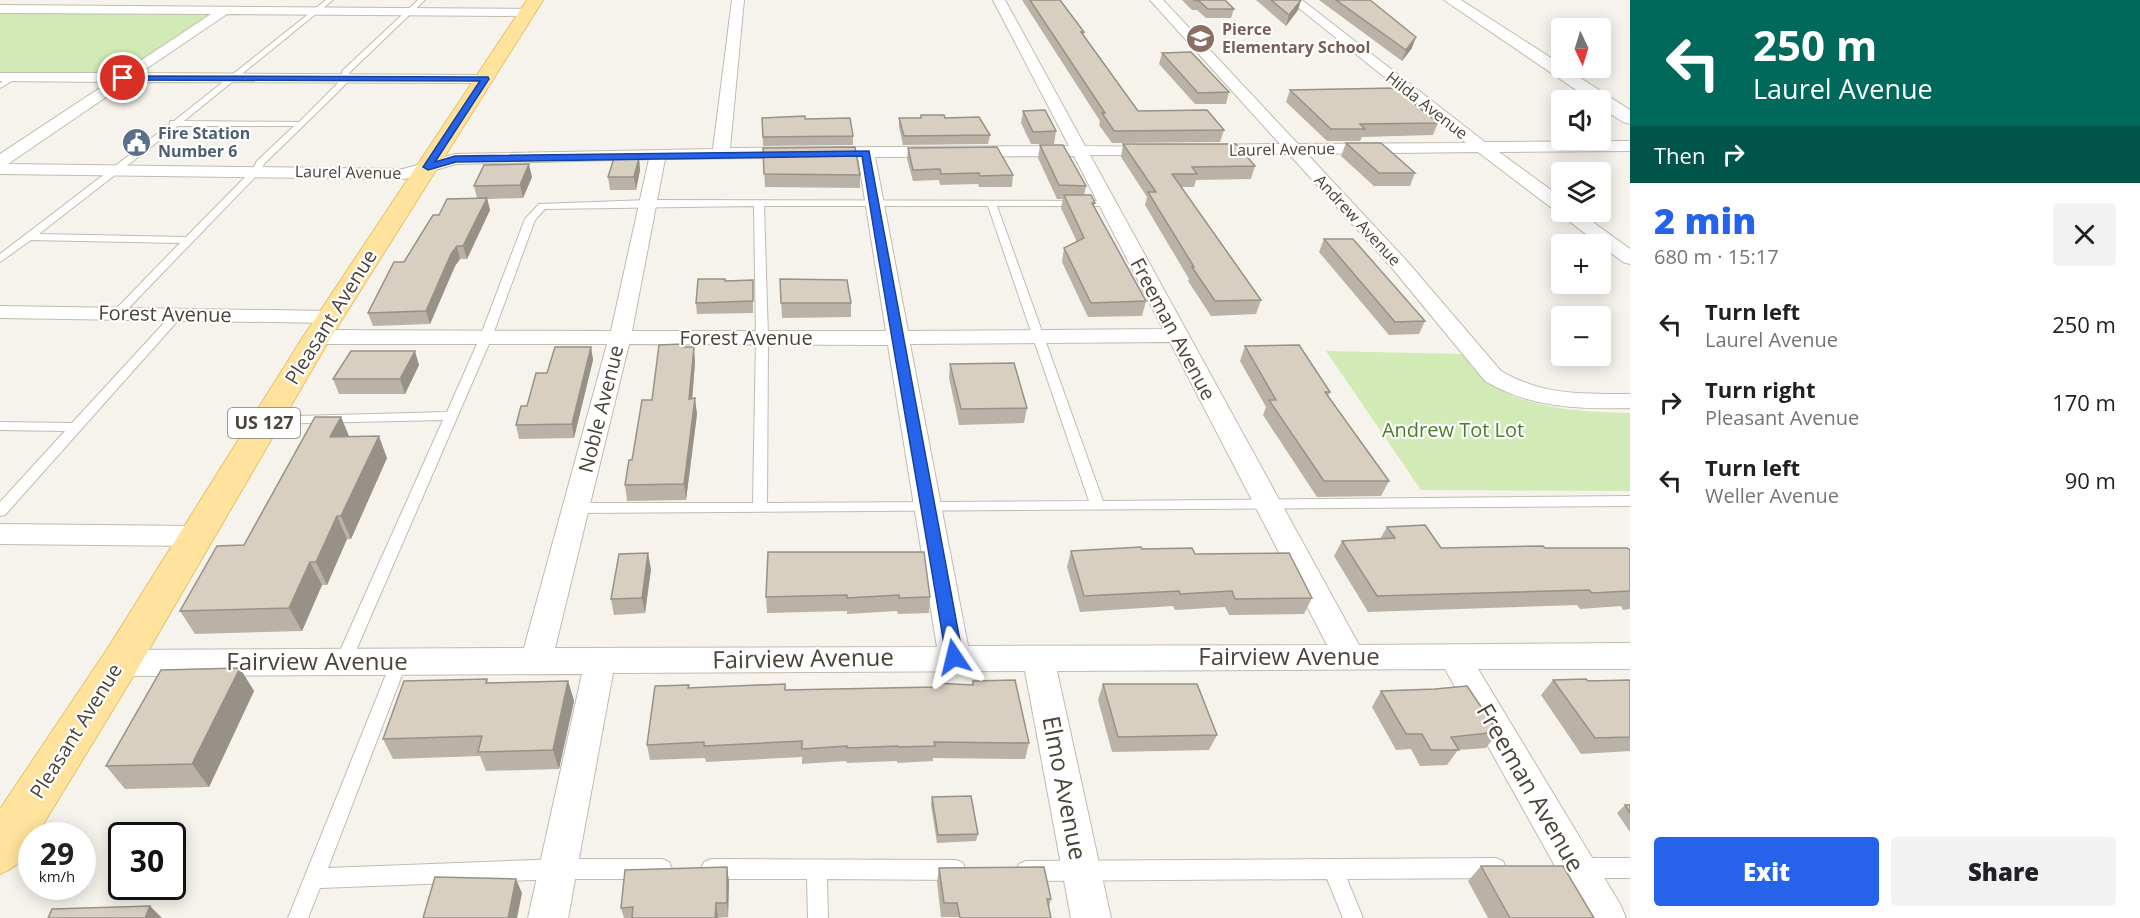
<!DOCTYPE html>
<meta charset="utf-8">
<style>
:root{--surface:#fff;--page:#f2f2f2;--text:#202124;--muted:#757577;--accent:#2563eb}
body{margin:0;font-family:"Open Sans",sans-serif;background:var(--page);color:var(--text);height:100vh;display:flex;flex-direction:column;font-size:22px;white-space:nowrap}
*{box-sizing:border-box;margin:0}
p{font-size:20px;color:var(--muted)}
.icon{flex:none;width:33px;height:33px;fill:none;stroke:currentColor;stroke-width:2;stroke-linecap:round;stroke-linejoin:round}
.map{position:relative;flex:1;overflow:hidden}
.drawer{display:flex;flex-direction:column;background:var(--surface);width:510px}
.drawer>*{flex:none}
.top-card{background:#00695c;color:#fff;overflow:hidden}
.needle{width:39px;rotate:176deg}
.buttons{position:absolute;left:1551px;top:18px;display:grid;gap:12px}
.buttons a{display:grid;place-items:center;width:60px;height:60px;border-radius:6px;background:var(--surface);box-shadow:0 3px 15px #0003;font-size:30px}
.speed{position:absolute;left:18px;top:822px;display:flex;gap:12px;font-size:30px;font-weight:700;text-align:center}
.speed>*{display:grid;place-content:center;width:78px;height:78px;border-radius:50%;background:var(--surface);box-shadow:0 3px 15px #0003;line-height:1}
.speed small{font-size:15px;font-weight:400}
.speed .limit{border:3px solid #111;border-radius:9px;background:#fff;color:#111}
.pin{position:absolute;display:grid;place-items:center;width:51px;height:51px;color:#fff;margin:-26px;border:3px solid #fff;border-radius:50%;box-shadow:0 2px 6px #0007}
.me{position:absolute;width:66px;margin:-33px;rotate:350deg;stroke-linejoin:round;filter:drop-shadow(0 0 4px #0008)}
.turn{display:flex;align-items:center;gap:21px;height:126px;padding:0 24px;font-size:27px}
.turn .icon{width:78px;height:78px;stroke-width:2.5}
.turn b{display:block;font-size:42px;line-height:51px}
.then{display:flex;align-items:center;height:57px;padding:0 24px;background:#0003;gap:12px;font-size:22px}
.round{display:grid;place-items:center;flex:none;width:63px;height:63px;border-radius:6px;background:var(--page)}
.overview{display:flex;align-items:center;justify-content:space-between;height:102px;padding:0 24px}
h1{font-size:36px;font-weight:800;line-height:45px;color:var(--accent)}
.primary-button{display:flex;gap:12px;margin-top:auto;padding:12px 24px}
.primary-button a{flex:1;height:69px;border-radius:6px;background:var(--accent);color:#fff;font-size:24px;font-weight:800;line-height:69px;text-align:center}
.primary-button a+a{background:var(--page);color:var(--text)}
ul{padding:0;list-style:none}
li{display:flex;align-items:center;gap:18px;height:78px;padding:0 24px}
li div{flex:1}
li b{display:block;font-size:22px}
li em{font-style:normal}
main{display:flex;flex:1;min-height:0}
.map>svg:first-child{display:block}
.green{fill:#d2eab5}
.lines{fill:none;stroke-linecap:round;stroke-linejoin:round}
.service-casing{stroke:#c2bbae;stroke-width:2}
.minor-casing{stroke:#c2bbae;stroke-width:2}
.tertiary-casing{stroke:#c2bbae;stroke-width:2}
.primary-casing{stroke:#e6c16a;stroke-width:2}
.service{fill:#fff;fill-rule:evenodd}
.minor{fill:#fff;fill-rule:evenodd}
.tertiary{fill:#fff;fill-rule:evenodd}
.primary{fill:#ffe39c;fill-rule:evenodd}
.wall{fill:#bab2a6}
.shaded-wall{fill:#979187}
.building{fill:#d8cfc1;stroke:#979187;stroke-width:1.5}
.route{fill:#2563eb;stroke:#184099;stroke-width:1.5}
.labels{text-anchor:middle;stroke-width:4.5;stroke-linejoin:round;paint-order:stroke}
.far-education-label{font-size:16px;font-weight:bold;fill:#785e54;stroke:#fff;text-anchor:start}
.far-street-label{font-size:16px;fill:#4b4439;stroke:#fff}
.far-service-label{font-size:16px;font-weight:bold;fill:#4e5e75;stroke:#fff;text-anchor:start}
.shield{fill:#fff;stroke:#817c74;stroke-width:1.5}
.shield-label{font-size:18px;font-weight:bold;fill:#4b4439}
.street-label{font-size:20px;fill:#4b4439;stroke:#fff}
.park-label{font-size:20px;fill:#4a7f2a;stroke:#fff}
.near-street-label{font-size:24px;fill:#4b4439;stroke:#fff}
</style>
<main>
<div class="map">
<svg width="1630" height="918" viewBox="0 0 1630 918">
<rect width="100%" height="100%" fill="#f6f3ec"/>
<path class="green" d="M 0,9 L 224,11 L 123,78 L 0,77 Z
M 1326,351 L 1462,354 C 1468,361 1473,370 1480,376 C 1521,410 1580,412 1630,413 L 1630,491 L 1421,490 Z"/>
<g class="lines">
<defs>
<path id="service" d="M 326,0 L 333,0 L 184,121 L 299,122 L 342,79 L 342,71 L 418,0 L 425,0 L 349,73 L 350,79 L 338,92 L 264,164 L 260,172 L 121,316 L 117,317 L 111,314 L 180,243 L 31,240 L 0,262 L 0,254 L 170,124 L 170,121 L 174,121 ZM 178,126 L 294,126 L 257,161 L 253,169 L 186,237 L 39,234 Z
M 12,75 L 19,77 L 0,88 L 0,83 Z
M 648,200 L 1110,201 L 1112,203 L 1107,206 L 997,206 L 1103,501 L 1630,496 L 1630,506 L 576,513 L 569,508 L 576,503 L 753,503 L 756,338 L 754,206 L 545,209 L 535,220 L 492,337 L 351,662 L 349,667 L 343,669 L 337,667 L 335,662 L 443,420 L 266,424 L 260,420 L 261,417 L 447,412 L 480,337 L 525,219 L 539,204 ZM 764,206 L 988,206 L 1089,501 L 767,503 L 768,338 Z
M 178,311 L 182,312 L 182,316 L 5,515 L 0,516 L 0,502 L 65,431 L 0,430 L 0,422 L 72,423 L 174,312 Z
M 399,655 L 405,657 L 407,662 L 328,868 L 558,859 L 662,859 L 669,862 L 672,869 L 669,876 L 662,879 L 558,879 L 320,888 L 308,918 L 288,918 L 391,662 L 393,657 Z
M 1496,858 L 1503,861 L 1506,868 L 1503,875 L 1496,878 L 1347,879 L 1363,918 L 1343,918 L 1327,879 L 1026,881 L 1019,878 L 1016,871 L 1019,864 L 1026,861 Z
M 1581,858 L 1630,858 L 1630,878 L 1581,878 L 1574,875 L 1571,868 L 1574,861 Z
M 711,859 L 956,860 L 963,863 L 966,870 L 963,877 L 956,880 L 827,879 L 828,918 L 808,918 L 807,879 L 711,879 L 704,876 L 701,869 L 704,862 Z"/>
<path id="minor" d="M 732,0 L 744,0 L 730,148 L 1069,146 L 993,0 L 1005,0 L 1085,146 L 1162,147 L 1164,150 L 1162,153 L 1156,155 L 1090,155 L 1359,645 L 1630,643 L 1630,669 L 1478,669 L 1620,904 L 1626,918 L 1584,918 L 1445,669 L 1057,671 L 1111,918 L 1071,918 L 1025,671 L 613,673 L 568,918 L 528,918 L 582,674 L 120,676 L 109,672 L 104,663 L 109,654 L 120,650 L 524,648 L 607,344 L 317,344 L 309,342 L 306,337 L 309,332 L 317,330 L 611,331 L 649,159 L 456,164 L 404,179 L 0,174 L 0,154 L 109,82 L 0,81 L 0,73 L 122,73 L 211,14 L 0,13 L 0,5 L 532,9 L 534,12 L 528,16 L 227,14 L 140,73 L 485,75 L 492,79 L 485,83 L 128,82 L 8,164 L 403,169 L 455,154 L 713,149 ZM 1074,156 L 1163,329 L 908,331 L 875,157 ZM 858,157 L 886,331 L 632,331 L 665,159 ZM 1170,342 L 1327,645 L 968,646 L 910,344 ZM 629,344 L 888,345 L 937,647 L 555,648 Z
M 1150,0 L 1163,0 L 1298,144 L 1466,143 L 1289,0 L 1302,0 L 1485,142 L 1630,141 L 1630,151 L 1499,152 L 1562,198 L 1562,212 L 1579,212 L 1630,249 L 1630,264 L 1623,262 L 1478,152 L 1307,154 L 1406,260 L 1501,371 C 1544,396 1582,394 1630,394 L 1630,408 C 1579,409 1530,408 1485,381 L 1392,268 L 1289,154 L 1201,153 L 1199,150 L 1201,147 L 1207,145 L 1280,144 Z
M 0,306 L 330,311 L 338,312 L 341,317 L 338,322 L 330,323 L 0,318 Z
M 0,524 L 195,526 L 205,529 L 209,536 L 205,543 L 195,546 L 0,544 Z"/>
<path id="tertiary" d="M 1444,0 L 1461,0 L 1562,65 L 1562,68 L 1565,68 L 1630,110 L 1630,124 L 1623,122 L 1600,107 L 1600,100 L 1591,100 Z"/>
<path id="primary" d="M 527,0 L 543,0 L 331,337 L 134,675 L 36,836 L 32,836 C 32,855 17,867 0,874 L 0,809 L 106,651 L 303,337 Z"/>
</defs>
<use href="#service" class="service-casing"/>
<use href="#minor" class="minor-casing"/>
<use href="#tertiary" class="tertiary-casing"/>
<use href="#primary" class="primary-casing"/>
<use href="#service" class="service"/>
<use href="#minor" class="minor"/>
<use href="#tertiary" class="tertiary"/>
<use href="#primary" class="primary"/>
</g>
<path class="wall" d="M 1022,0 L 1060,0 L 1084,32 L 1084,36 L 1138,111 L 1224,130 L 1220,142 L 1112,143 L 1099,125 L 1100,121 Z
M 1182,0 L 1225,0 L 1234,9 L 1231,18 L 1206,18 L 1197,10 L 1192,10 Z
M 1256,0 L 1301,0 L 1298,10 L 1286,26 Z
M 1319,0 L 1370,0 L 1412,48 L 1402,61 Z
M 1162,53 L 1229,92 L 1226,104 L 1195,104 L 1159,64 Z
M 1290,90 L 1438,123 L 1433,135 L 1362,137 L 1360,141 L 1327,141 L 1286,102 Z
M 1023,111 L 1056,131 L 1054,144 L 1031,144 L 1021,123 Z
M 921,115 L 990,135 L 988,144 L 903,145 L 899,127 L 899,118 L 920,118 Z
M 762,118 L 805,119 L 853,136 L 853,145 L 763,146 Z
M 1346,143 L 1415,173 L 1410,186 L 1374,186 L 1341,156 Z
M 1123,144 L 1255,166 L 1251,179 L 1196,180 L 1194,187 L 1181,187 L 1261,300 L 1256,314 L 1211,316 L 1188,281 L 1189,279 L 1145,205 L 1147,197 L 1121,157 Z
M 1040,145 L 1086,186 L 1084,195 L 1095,203 L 1094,206 L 1146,301 L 1142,316 L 1088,317 L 1062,262 L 1064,248 L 1077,242 L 1061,208 L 1063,199 L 1057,199 L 1038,158 Z
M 763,148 L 860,175 L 860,188 L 765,187 Z
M 908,148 L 1013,175 L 1012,187 L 979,187 L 978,184 L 940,185 L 939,180 L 913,181 L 907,159 Z
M 639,158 L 640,170 L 636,190 L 610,190 L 608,177 Z
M 532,177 L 523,198 L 487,199 L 490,210 L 467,259 L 460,259 L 455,266 L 430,324 L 373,326 L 368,313 L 439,215 L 477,198 L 474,186 Z
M 1324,239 L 1425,321 L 1419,334 L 1389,335 L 1319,252 Z
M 780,279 L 851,303 L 851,317 L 782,318 Z
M 753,280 L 753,313 L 697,314 L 696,303 L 725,281 Z
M 1245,346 L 1330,392 L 1328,396 L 1389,481 L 1381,496 L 1317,497 L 1263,415 L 1266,407 L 1240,361 Z
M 591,347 L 593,360 L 574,438 L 519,439 L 516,425 L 547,373 Z
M 683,347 L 695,362 L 692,399 L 697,414 L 686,500 L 627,501 L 625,485 L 652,400 Z
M 950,364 L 1027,408 L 1024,423 L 959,425 L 949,378 Z
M 419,365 L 405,394 L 339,394 L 333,379 Z
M 341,417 L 349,436 L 387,458 L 351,539 L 347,539 L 327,585 L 322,585 L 302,631 L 195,634 L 180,611 L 244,545 Z
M 1387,527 L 1441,548 L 1545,548 L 1630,550 L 1630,609 L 1623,610 L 1621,606 L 1580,609 L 1577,605 L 1368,612 L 1334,556 L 1342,541 L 1380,539 Z
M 1142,549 L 1195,554 L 1312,598 L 1304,614 L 1229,615 L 1225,607 L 1175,610 L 1173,606 L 1080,612 L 1067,567 L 1071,551 Z
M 768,552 L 930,597 L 929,613 L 898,614 L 897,611 L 847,614 L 847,611 L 767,613 L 766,597 Z
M 651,569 L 645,613 L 614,615 L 611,599 Z
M 487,679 L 488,683 L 568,681 L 574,701 L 559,769 L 486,771 L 480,756 L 393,759 L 383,739 Z
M 1553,680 L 1588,681 L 1630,680 L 1630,751 L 1581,754 L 1541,695 Z
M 973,681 L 1029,743 L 1025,759 L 933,758 L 933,761 L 897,763 L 897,761 L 847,763 L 846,761 L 802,764 L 802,757 L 706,762 L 705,758 L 650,760 L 647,745 L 689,685 L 689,688 L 785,690 L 935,687 L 935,683 L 972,685 Z
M 1103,684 L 1217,735 L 1209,750 L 1112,752 L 1098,700 Z
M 254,691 L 209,787 L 125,789 L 106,766 Z
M 1381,691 L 1498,732 L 1486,748 L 1458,750 L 1447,765 L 1420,766 L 1411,749 L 1396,750 L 1372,707 Z
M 932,797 L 978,834 L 976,841 L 937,843 L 931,805 Z
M 1625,805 L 1630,805 L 1630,832 L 1617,813 Z
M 1481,866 L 1594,918 L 1488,918 L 1468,881 Z
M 727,867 L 729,882 L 728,917 L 718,918 L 624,918 L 621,908 Z
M 939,868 L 1051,899 L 1049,907 L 1051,918 L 941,917 L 937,882 Z"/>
<path class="shaded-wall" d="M 1301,0 L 1298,10 L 1286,26 L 1289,15 Z
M 1416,37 L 1412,48 L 1402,61 L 1406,50 Z
M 639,158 L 640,170 L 636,190 L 634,177 Z
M 529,164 L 532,177 L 523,198 L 520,185 Z
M 487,198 L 490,210 L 467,259 L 463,246 Z
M 457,246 L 460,259 L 455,266 L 430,324 L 426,311 L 451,254 Z
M 591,347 L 593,360 L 574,438 L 572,424 Z
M 694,347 L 695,362 L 691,414 L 689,399 Z
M 415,351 L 419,365 L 405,394 L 400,379 Z
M 695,398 L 697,414 L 686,500 L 684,484 Z
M 341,417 L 350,439 L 330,437 Z
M 379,436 L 387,458 L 351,539 L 341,516 Z
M 337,516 L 347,539 L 327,585 L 316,562 Z
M 648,553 L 651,569 L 645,613 L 642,598 Z
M 310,562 L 322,585 L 302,631 L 289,608 Z
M 240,668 L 254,691 L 209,787 L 192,764 Z
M 568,681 L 574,701 L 559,769 L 553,750 Z
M 727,867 L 729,882 L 728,917 L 727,903 Z
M 516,879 L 522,893 L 517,918 L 508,918 Z
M 716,903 L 718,918 L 715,918 Z
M 150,906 L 162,918 L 145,918 Z"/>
<path class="building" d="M 1030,0 L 1060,0 L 1084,32 L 1081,32 L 1138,111 L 1207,110 L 1224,130 L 1114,131 L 1102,113 L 1105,113 Z
M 1193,0 L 1225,0 L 1234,9 L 1208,9 L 1199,1 Z
M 1271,0 L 1301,0 L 1289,15 Z
M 1336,0 L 1370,0 L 1416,37 L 1406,50 Z
M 1191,52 L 1229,92 L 1198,93 L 1162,53 Z
M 1395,88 L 1438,123 L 1360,124 L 1365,129 L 1331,129 L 1290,90 Z
M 1045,110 L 1056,131 L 1033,132 L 1023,111 Z
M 921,115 L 944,115 L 945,118 L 979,117 L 990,135 L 904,136 L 899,118 L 921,118 Z
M 805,116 L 805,119 L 850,118 L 853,136 L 763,137 L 762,118 Z
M 1346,143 L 1381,143 L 1415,173 L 1379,173 Z
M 1123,144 L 1236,144 L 1255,166 L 1192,167 L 1197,174 L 1172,174 L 1261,300 L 1215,301 L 1192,267 L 1194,267 L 1148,192 L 1156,192 Z
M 1040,145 L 1063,145 L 1086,186 L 1059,185 Z
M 855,147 L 860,175 L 764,174 L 763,148 Z
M 997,147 L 1013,175 L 980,176 L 979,173 L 941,174 L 940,169 L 913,170 L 908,148 Z
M 614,158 L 639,158 L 634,177 L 608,177 Z
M 529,164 L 520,185 L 474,186 L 484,165 Z
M 1064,195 L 1091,195 L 1095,203 L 1092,203 L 1146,301 L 1091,303 L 1064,248 L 1084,238 Z
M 487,198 L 463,246 L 457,246 L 451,254 L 426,311 L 368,313 L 394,262 L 404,262 L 433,215 L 439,215 L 447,199 Z
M 1324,239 L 1353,239 L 1425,321 L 1395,322 Z
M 698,279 L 725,279 L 725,281 L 753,280 L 753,301 L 696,303 Z
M 780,279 L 847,280 L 851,303 L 781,303 Z
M 682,344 L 682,347 L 694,347 L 689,399 L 695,398 L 684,484 L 625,485 L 629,460 L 632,460 L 642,400 L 652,400 L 659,345 Z
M 1299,345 L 1330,392 L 1325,392 L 1389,481 L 1324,481 L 1269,400 L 1276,400 L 1245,346 Z
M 555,347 L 591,347 L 572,424 L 516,425 L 521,406 L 527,406 L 536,373 L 547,373 Z
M 351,351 L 415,351 L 400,379 L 333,379 Z
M 1014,363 L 1027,408 L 961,409 L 950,364 Z
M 315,417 L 341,417 L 330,437 L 379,436 L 341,516 L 337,516 L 316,562 L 310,562 L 289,608 L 180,611 L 217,546 L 244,545 Z
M 1425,525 L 1441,548 L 1543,546 L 1545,548 L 1627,548 L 1630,550 L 1630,591 L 1592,593 L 1589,590 L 1377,596 L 1342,541 L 1395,538 L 1387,527 Z
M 1141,547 L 1142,549 L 1192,548 L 1195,554 L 1289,553 L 1312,598 L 1235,599 L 1232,591 L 1180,594 L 1179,591 L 1084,596 L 1071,551 Z
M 768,552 L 924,552 L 930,597 L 899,598 L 899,595 L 847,598 L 847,595 L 766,597 Z
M 648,553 L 642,598 L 611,599 L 619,554 Z
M 240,668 L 192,764 L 106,766 L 161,670 Z
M 487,679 L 486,683 L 568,681 L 553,750 L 478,752 L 482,736 L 383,739 L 404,681 Z
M 1586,679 L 1588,681 L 1630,680 L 1630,737 L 1595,738 L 1553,680 Z
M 1015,680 L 1029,743 L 934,742 L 935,746 L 899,747 L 898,746 L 847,748 L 847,746 L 802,749 L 802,741 L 704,746 L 704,742 L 647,745 L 655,686 L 689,685 L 688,688 L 785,684 L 785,690 L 935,687 L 935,683 L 973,685 L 973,681 Z
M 1103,684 L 1197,684 L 1217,735 L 1118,737 Z
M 1467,686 L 1498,732 L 1451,737 L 1459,750 L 1431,750 L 1422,734 L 1406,734 L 1381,691 L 1435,689 Z
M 971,796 L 978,834 L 938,835 L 932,797 Z
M 1625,805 L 1630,805 L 1630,813 Z
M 1481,866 L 1563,866 L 1594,918 L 1510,918 Z
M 727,867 L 727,903 L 716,903 L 715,918 L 632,918 L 633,907 L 621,908 L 625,870 Z
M 1044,867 L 1051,899 L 1047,899 L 1051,918 L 960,918 L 957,903 L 944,903 L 939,868 Z
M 435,877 L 516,879 L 508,918 L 423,918 Z
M 150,906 L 145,918 L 48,918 L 52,909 Z"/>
<path class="route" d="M 123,76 L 488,77 L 489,79 L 435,162 L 455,156 L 869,151 L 963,657 L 960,662 L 954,664 L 948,662 L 946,657 C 919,490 888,323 862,156 L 456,162 L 428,170 L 423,167 L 480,81 L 121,80 L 119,78 Z"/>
<defs>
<symbol id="school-disc" viewBox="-11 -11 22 22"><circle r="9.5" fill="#8d6e63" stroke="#fff"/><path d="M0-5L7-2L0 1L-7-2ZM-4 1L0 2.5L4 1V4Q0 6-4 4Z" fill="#fff"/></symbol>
<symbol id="civic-disc" viewBox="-11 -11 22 22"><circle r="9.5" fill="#5c6f8a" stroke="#fff"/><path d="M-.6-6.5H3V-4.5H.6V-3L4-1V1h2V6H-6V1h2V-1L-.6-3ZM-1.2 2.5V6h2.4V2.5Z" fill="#fff"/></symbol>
</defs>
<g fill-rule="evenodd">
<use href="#school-disc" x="1184" y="22" width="33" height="33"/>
<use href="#civic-disc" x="120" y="126" width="33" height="33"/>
</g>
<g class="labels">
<g class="far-education-label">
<text x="1222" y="35">Pierce<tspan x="1222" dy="18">Elementary School</tspan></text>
</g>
<g class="far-street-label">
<text transform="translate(1427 105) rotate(38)" y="6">Hilda Avenue</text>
<text transform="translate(1282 149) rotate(-1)" y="6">Laurel Avenue</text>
<text transform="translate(348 172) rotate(1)" y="6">Laurel Avenue</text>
<text transform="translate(1358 220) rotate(47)" y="6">Andrew Avenue</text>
</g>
<g class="far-service-label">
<text x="158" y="139">Fire Station<tspan x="158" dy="18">Number 6</tspan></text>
</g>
<rect class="shield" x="228" y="408" width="72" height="30" rx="4.5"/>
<g class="shield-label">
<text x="264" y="429">US 127</text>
</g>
<g class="street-label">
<text transform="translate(165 314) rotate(1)" y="7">Forest Avenue</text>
<text transform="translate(331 317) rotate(-58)" y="7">Pleasant Avenue</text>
<text transform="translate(1173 329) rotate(62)" y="7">Freeman Avenue</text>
<text x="746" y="345">Forest Avenue</text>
<text transform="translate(601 409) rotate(-76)" y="7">Noble Avenue</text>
<text transform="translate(76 731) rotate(-58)" y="7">Pleasant Avenue</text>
</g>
<g class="park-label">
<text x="1453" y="437">Andrew Tot Lot</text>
</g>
<g class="near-street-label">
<text x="1289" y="665">Fairview Avenue</text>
<text transform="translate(803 659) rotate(-1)" y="8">Fairview Avenue</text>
<text x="317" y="670">Fairview Avenue</text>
<text transform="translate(1064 788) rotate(79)" y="8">Elmo Avenue</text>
<text transform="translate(1530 788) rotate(60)" y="8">Freeman Avenue</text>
</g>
</g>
</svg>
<div class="buttons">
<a><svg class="needle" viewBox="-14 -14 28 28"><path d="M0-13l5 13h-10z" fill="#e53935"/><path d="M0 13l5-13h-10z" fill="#757577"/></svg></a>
<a><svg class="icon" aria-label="sound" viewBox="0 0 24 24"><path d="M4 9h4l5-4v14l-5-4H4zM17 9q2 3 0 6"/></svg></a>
<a><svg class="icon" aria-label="layers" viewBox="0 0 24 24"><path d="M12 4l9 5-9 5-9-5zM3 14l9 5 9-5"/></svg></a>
<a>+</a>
<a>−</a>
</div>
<div class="speed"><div>29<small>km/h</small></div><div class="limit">30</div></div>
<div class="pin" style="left:123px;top:78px;background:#d93025"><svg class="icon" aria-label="arrive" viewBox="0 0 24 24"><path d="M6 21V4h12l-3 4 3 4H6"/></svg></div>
<svg class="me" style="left:954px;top:657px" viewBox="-20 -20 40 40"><path d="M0-17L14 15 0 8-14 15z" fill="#2563eb" stroke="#fff" stroke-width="4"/></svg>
</div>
<section class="drawer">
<div class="top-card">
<div class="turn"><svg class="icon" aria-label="left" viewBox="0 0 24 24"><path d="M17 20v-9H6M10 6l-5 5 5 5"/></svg><div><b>250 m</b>Laurel Avenue</div></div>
<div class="then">Then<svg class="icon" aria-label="right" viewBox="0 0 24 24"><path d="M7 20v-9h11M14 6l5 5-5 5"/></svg></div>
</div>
<div class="overview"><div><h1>2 min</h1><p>680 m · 15:17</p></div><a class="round"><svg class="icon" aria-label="close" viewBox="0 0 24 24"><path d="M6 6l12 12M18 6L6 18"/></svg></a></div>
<ul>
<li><svg class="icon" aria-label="left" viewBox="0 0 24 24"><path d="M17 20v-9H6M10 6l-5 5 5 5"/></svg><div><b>Turn left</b><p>Laurel Avenue</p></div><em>250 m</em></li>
<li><svg class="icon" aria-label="right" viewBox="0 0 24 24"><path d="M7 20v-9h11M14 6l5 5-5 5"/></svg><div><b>Turn right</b><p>Pleasant Avenue</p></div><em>170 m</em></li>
<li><svg class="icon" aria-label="left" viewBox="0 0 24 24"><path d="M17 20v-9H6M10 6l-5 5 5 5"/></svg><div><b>Turn left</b><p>Weller Avenue</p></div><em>90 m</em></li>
</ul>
<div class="primary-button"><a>Exit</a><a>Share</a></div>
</section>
</main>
